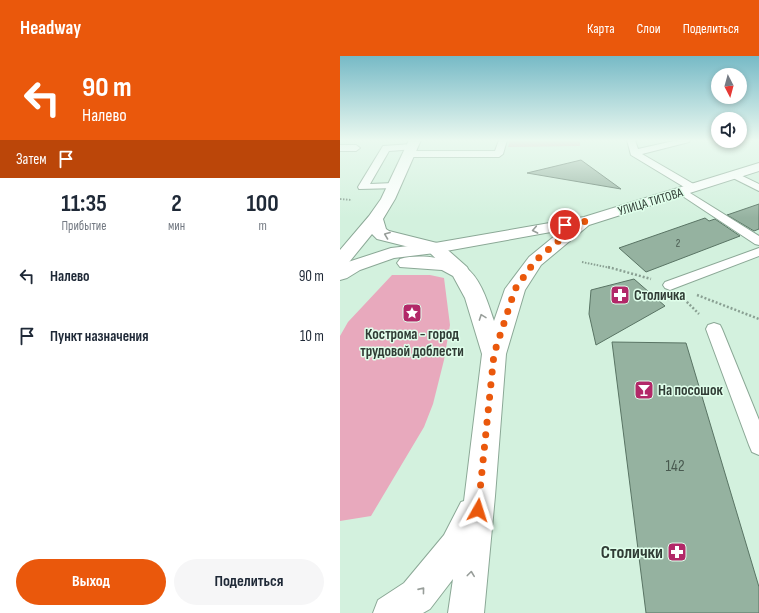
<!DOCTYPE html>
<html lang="ru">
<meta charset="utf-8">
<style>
:root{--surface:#fff;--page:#f6f6f7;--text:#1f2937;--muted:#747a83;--accent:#ea580c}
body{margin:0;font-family:"Sofia Sans Condensed",sans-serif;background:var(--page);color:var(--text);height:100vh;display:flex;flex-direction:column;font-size:15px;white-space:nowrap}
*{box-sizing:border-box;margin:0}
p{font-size:13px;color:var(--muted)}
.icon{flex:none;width:22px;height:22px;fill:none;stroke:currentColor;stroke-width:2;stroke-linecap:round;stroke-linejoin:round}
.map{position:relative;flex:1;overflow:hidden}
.panel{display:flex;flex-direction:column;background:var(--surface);width:340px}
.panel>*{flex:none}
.banner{background:#ea580c;color:#fff;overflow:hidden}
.needle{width:26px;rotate:174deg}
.buttons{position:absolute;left:371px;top:12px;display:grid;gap:8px}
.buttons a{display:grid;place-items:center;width:36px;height:36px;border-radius:50%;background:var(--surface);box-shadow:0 2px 6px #0003;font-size:20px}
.pin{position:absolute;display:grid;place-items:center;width:34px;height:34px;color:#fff;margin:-17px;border:2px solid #fff;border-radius:50%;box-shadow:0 1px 4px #0007}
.me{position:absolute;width:44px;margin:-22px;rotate:6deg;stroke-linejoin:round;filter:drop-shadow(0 0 3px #0008)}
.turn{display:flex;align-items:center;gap:14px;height:84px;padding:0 16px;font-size:18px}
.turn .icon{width:52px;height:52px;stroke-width:2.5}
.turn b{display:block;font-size:28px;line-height:34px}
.then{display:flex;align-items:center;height:38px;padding:0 16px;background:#0003;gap:8px;font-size:15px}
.eta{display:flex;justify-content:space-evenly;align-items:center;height:68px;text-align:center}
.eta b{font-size:24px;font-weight:700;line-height:28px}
.button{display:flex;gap:8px;margin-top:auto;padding:8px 16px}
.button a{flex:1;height:46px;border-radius:24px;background:var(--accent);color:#fff;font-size:16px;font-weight:700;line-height:46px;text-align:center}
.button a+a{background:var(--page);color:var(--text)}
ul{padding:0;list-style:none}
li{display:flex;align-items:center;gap:12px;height:60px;padding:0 16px}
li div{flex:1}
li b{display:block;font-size:15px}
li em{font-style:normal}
header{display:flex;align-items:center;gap:24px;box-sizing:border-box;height:56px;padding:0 20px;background:var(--accent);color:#fff}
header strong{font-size:19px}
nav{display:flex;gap:22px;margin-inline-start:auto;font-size:14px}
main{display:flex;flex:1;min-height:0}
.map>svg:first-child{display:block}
.green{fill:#e8a9bd}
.building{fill:#95b2a0;stroke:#597464}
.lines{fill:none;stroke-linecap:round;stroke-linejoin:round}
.service-casing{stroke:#8ba896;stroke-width:2}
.minor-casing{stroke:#8ba896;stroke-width:2}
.secondary-casing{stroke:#8ba896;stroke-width:2}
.path-far1{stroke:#8aa093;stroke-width:2;stroke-dasharray:1.5 1.5;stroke-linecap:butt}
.path{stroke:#8aa093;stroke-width:2.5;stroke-dasharray:2 2;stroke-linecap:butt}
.service{fill:#fff;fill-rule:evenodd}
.minor{fill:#fff;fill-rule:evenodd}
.secondary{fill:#fff;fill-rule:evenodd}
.oneway{stroke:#989e9a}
.route{stroke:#ea580c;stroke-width:7;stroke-dasharray:0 12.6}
.labels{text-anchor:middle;stroke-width:3;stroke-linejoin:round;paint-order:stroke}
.far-number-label{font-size:11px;fill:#495a50}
.far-street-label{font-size:13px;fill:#303c35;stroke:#e0ffeb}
.poi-label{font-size:15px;font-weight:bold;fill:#303c35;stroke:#e0ffeb;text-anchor:start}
.near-number-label{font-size:16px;fill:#495a50}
.near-poi-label{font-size:18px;font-weight:bold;fill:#303c35;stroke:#e0ffeb;text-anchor:end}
</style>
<header>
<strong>Headway</strong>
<nav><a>Карта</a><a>Слои</a><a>Поделиться</a></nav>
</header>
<main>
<section class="panel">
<div class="banner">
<div class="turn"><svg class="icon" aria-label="left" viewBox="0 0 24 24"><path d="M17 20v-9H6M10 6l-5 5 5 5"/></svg><div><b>90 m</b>Налево</div></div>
<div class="then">Затем<svg class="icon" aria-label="arrive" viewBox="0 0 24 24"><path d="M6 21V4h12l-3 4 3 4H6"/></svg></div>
</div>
<div class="eta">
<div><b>11:35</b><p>Прибытие</p></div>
<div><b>2</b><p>мин</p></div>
<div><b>100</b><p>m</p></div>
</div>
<ul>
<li><svg class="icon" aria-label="left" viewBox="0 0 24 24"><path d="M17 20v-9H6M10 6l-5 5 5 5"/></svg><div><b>Налево</b></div><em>90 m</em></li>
<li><svg class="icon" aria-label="arrive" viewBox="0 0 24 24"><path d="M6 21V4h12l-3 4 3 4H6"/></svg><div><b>Пункт назначения</b></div><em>10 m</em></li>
</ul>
<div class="button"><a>Выход</a><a>Поделиться</a></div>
</section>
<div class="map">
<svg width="419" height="557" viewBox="0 0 419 557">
<rect width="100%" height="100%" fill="#d3f1de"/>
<path class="green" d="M 170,84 L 240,84 L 240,90 L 168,91 Z
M 52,219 L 90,219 L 104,222 L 110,269 L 104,304 L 93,348 L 84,371 L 31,460 L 0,465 L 0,280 L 8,266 Z"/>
<path class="building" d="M 241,104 L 281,133 L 187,117 Z
M 419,148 L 419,173 L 414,175 L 387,159 Z
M 365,162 L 369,165 L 375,163 L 400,180 L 306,216 L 279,192 Z
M 294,223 L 325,250 L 256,289 L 249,258 L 251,234 Z
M 272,286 L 346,287 L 419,531 L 419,557 L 306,557 Z"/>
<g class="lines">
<defs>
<path id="service" d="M 159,84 L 167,84 L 163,98 L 159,101 L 69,101 L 65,98 L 69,95 L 155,95 Z
M 287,84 L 295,84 L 298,93 L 338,84 L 350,84 L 349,86 L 302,98 L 357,130 L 358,132 L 357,134 L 349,134 L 291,99 Z
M 72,88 L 75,89 L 76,91 L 75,93 L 49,95 L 30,128 L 54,127 L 58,128 L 59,130 L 58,132 L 19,133 L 18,131 L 43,90 Z
M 0,89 L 16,89 L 20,92 L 16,95 L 0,95 Z
M 394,116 L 419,128 L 419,135 L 391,121 L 389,119 L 391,117 Z
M 342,132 L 419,180 L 419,189 L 415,188 L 338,137 L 337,135 L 338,133 Z
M 419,192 L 419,200 L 335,232 L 330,234 L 325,232 L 323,229 L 325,226 Z
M 374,267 L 380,269 L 382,273 L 419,364 L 419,399 L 412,396 L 409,389 L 366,273 L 368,269 Z"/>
<path id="minor" d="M 69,84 L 81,84 L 55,143 L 43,163 L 46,173 L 49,175 L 101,188 L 127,211 L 129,215 L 127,219 L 120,221 L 113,219 L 89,196 L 37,183 L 32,178 L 6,210 L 0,212 L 0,194 L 29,160 L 41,143 Z"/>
<path id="secondary" d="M 419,107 L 419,115 L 249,169 L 201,209 L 185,234 L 166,298 L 155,440 L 144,557 L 108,557 L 113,523 L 90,553 L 83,557 L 33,557 L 38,544 L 64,527 L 104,479 L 121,446 L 124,445 L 142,298 L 125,242 L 113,220 L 102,214 L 60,211 L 57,207 L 60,203 C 71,200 84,200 96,202 C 106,203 118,205 125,211 C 141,222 148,247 154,265 L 165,233 L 189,201 L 222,174 L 95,197 L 54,202 L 20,214 L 7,222 L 0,224 L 0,210 L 8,206 L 51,192 L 95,187 L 244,161 Z"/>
</defs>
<use href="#service" class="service-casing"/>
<use href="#minor" class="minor-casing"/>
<use href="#secondary" class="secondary-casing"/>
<path class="path-far1" d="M 0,143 L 12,144
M 242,206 L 271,212"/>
<path class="path" d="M 268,211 L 311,223
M 357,239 L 419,263
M 344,243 L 359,258"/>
<use href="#service" class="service"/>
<use href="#minor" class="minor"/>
<use href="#secondary" class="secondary"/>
</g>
<defs><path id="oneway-chevron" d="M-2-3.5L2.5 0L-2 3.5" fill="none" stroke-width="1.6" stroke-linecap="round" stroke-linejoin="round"/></defs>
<g class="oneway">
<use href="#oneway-chevron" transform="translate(195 174) rotate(169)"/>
<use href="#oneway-chevron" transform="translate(47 179) rotate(-159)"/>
<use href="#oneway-chevron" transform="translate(142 261) rotate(-110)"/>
<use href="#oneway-chevron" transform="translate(131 518) rotate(-83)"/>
<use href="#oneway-chevron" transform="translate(82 534) rotate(-51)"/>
</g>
<linearGradient id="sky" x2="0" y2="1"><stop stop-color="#77bac6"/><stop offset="0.52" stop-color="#ebf9f0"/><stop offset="1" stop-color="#ebf9f0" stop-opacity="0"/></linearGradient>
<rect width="419" height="162" fill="url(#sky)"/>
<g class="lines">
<path class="route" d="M 138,454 L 154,298 L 175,233 L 195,205 L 222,182 L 247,165 L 225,169"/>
</g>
<defs>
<symbol id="pharmacy-square" viewBox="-11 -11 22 22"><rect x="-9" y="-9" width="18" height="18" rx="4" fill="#b22868" stroke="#e0ffeb"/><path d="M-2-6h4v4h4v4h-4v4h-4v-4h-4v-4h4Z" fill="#fff"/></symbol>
<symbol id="sight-square" viewBox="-11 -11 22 22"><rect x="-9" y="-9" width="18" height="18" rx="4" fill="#b22868" stroke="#e0ffeb"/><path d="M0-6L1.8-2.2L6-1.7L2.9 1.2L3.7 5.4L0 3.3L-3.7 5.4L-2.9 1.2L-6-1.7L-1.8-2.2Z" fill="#fff"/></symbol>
<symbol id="bar-square" viewBox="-11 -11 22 22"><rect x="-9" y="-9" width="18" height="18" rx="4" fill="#b22868" stroke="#e0ffeb"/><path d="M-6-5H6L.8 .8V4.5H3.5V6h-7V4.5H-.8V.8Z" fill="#fff"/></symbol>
</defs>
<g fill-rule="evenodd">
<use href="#pharmacy-square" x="269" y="228" width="22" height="22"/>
<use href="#sight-square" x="61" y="246" width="22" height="22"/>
<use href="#bar-square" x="293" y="323" width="22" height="22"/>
<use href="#pharmacy-square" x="326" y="485" width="22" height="22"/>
</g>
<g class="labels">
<g class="far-number-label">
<text x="338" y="191">2</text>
</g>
<g class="far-street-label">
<text transform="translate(310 145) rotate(-17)" y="5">УЛИЦА ТИТОВА</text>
</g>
<g class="poi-label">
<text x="294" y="244">Столичка</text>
<text x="72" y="283" text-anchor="middle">Кострома - город<tspan x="72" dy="17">трудовой доблести</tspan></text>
<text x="318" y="339">На посошок</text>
</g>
<g class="near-number-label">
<text x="335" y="415">142</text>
</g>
<g class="near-poi-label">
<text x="323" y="502">Столички</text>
</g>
</g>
</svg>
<div class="buttons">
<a><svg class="needle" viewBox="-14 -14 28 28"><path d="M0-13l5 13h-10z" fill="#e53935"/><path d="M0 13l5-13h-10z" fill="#747a83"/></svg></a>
<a><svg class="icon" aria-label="sound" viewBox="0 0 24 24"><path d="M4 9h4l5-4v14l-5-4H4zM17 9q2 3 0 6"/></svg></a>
</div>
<div class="pin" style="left:225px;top:169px;background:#d93025"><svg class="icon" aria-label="arrive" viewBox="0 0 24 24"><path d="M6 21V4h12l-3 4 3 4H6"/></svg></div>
<svg class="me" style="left:138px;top:454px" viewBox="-20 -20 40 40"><path d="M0-17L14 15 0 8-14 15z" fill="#ea580c" stroke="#fff" stroke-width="4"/></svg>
</div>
</main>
